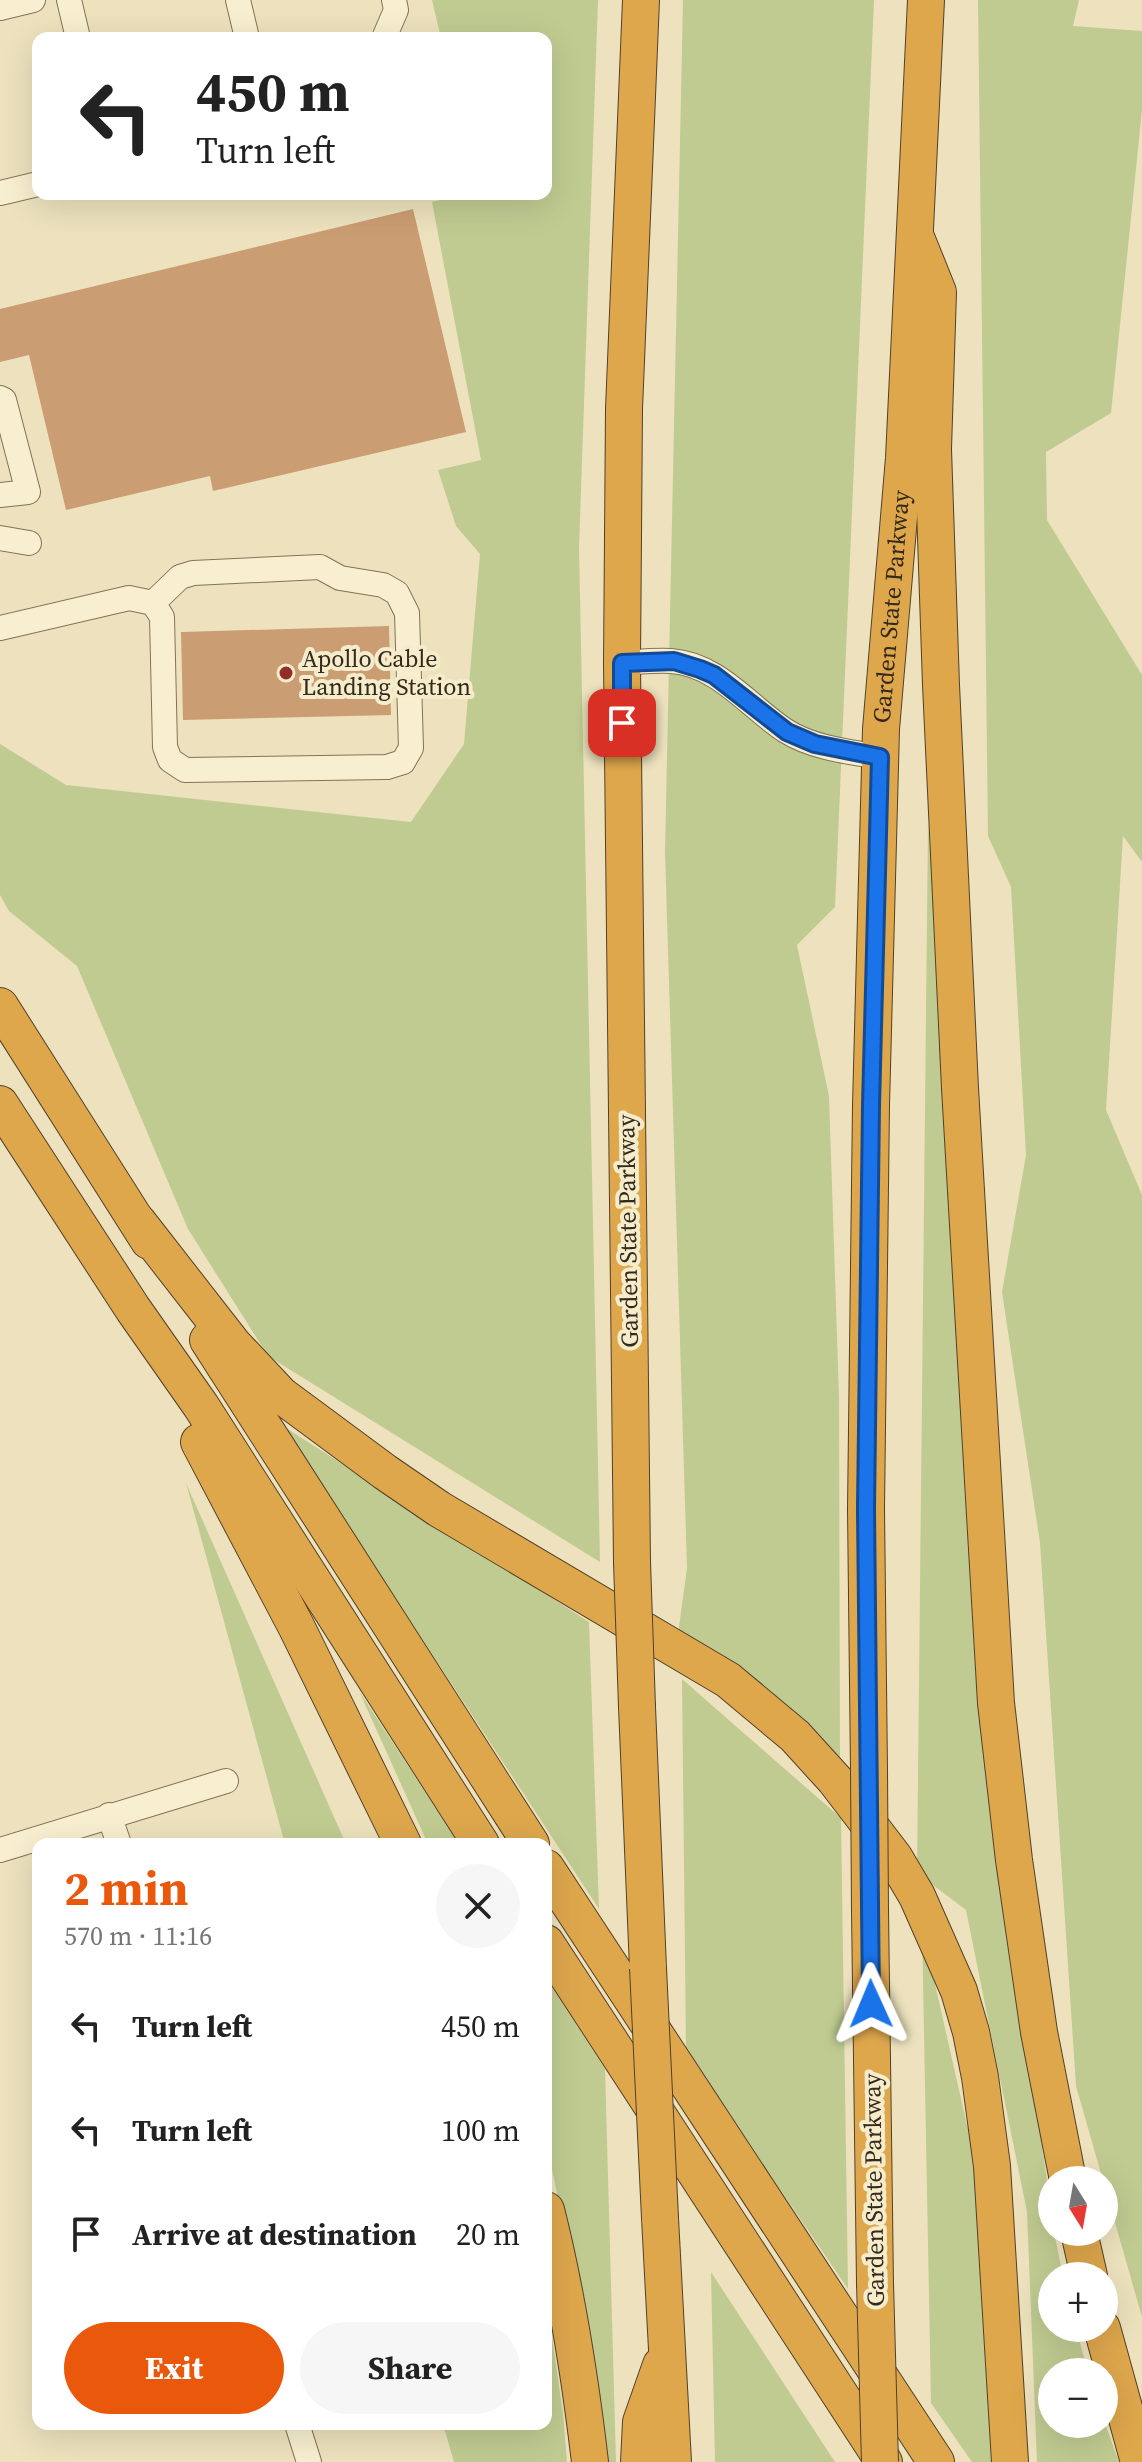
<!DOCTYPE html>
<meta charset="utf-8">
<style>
:root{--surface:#fff;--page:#f6f6f6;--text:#222;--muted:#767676;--accent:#ea580c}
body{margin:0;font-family:"Source Serif 4",serif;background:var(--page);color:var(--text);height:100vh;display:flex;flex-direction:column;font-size:30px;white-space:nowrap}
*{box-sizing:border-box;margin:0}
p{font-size:26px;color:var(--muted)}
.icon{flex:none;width:44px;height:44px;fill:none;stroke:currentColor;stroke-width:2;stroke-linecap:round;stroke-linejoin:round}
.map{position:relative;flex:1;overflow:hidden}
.panel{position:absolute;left:32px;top:1838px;width:520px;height:592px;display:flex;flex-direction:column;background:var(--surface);border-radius:16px;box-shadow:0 8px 32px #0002}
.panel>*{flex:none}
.hud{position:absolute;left:32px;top:32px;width:520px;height:168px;border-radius:16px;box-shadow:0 8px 32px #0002;background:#fff;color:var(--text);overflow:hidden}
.needle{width:52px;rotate:169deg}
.tools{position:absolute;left:1038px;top:2166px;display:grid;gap:16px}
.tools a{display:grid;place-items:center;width:80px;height:80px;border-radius:50%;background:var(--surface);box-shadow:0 8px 32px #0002;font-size:40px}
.pin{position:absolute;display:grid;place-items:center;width:68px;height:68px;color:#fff;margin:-34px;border-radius:16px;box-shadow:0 4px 12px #0006}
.me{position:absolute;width:88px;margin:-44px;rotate:359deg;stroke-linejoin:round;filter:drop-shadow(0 0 6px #0008)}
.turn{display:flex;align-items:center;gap:28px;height:168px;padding:0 32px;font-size:36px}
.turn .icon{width:104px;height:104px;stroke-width:2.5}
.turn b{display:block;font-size:56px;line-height:68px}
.round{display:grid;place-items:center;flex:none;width:84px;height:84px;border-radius:42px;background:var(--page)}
.summary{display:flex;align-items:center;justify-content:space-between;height:136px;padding:0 32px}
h1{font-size:48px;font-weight:700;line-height:60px;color:var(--accent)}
.button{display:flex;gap:16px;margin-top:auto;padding:16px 32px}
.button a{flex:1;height:92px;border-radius:48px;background:var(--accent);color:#fff;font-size:32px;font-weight:700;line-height:92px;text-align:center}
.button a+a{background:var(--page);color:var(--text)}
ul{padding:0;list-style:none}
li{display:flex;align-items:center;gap:24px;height:104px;padding:0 32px}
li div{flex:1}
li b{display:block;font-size:30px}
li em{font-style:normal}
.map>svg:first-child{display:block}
.green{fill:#c0cb91}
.building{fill:#cb9d73}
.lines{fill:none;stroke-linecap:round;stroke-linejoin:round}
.minor-casing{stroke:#857256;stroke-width:26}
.highway-casing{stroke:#52402b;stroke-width:38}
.minor{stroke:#f8efd0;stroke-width:24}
.highway{stroke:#dea74c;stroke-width:36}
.highway-bridge-casing{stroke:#52402b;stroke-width:38;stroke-linecap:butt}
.highway-bridge{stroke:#dea74c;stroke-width:36}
.route-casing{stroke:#114b97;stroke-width:20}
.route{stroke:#1a73e8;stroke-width:14}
.poi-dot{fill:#932d27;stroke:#f5eccc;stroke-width:3}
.labels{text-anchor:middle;stroke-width:8;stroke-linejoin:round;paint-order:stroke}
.street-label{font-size:24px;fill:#34291b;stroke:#f5eccc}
.poi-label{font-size:24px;fill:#34291b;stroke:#f5eccc;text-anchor:start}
</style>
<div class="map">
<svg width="1142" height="2462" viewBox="0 0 1142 2462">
<rect width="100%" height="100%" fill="#ede2bd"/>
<path class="green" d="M 432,0 L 598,0 L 579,548 L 600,1562 L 268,1356 L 188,1229 L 77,966 L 9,911 L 0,895 L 0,744 L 66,785 L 411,822 L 464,744 L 480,554 L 456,526 L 438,470 L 481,460 L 432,202 L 464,194 L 546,194 L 546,38 L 441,38 Z
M 683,0 L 874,0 L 835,907 L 797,945 L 829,1096 L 839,1397 L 840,1767 L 678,1634 L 687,1568 L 665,852 Z
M 978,0 L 1079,0 L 1073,26 L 1142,31 L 1142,110 L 1111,413 L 1046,452 L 1047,520 L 1142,675 L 1142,862 L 1123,836 L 1106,1110 L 1142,1195 L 1142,2317 L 1076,2086 L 1040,1543 L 1002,1292 L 1026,1155 L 1011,887 L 988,836 Z
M 928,823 L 1016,1962 L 1052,2216 L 1052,2232 L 1054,2232 L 1063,2276 L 1052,2276 L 1052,2328 L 1076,2328 L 1088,2372 L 1052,2372 L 1052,2424 L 1104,2424 L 1104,2421 L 1119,2462 L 1037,2462 L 1027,2212 L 966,1910 L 917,1873 Z
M 283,1426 L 589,1622 L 599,1909 Z
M 186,1483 L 346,1844 L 285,1844 Z
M 682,1679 L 841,1818 L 848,2289 L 686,2051 Z
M 359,1691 L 459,1844 L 428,1844 Z
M 922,1927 L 977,2169 L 995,2462 L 972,2462 L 931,2403 Z
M 546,1978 L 605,2069 L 616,2462 L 607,2462 L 594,2365 L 546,2142 Z
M 711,2272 L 835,2462 L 715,2462 Z
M 546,2296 L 563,2413 L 567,2462 L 454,2462 L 443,2424 L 546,2424 Z"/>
<path class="building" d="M 413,209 L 466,432 L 213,491 L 210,476 L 66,510 L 29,355 L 0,362 L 0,309 Z
M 389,626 L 391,715 L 183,720 L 181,632 Z"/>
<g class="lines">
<defs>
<path id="minor" d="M 69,0 L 78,38
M 238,0 L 247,38
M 0,8 L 33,0
M 384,38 L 396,10 L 394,0
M 0,193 L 38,184
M 0,398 L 4,400 L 28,492 L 0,495
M 0,538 L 29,543
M 0,628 L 129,598 L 153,603 L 162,617 L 165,747 L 170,760 L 185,770 L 387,767 L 403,762 L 411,748 L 407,613 L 397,593 L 383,585 L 340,578 L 320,567 L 193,573 L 180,577 L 153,603
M 622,663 C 638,662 655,660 671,661 C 718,664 749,707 786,731 C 813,748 849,752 880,757
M 109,1815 L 119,1844
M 0,1850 L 226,1781
M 297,2424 L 309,2462"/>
<g id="highway">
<path d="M 915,235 L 938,292 L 933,449 L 941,685 L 960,1088 L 996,1703 L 1014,1860 L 1039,2032 L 1068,2180"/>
<path d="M 0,1006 L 149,1241"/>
<path d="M 0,1104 L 133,1309 L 201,1406 L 481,1844"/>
<path d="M 138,1222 L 233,1344 L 281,1395 L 385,1472 L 439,1509 L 728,1680 L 795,1736 L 835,1780 L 894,1857 L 917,1896 L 959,1991 L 971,2032 L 980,2077 L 992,2166 L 1010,2462"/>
<path d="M 208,1340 L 531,1844"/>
<path d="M 199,1442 L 296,1626 L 403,1844"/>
<path d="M 632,1562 L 622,663 L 624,409 L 641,0"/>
<path d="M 637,1707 L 648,1968"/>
<path id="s1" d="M 869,1770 L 866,1509 L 871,1105 L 881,729 L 904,458 L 926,0"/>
<path d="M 546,1868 L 936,2462"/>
<path d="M 870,1911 L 875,2283"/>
<path d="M 546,1943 L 884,2462"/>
<path d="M 546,2210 C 567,2293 580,2377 590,2462"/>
<path d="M 660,2218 L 673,2462"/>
<path d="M 1079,2232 L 1089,2276"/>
<path d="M 1102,2328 L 1139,2462"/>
<path d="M 639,2462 L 641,2422 L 661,2365"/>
</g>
</defs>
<use href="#minor" class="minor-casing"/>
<use href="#highway" class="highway-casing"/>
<use href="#minor" class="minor"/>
<use href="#highway" class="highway"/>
<defs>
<path id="highway-bridge" d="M 632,1562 L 637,1707
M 869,1770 L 870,1911
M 648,1968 L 660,2218
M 875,2283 L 880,2462"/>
</defs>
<use href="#highway-bridge" class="highway-bridge-casing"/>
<use href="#highway-bridge" class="highway-bridge"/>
</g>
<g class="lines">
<defs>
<path id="route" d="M 622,723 L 622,663 L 674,661 L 700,669 L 714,675 L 787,732 L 815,744 L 880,757 L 871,1105 L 866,1509 L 871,2004"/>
</defs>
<use href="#route" class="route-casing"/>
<use href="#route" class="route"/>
</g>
<circle class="poi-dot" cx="286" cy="673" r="8"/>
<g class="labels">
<g class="street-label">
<text dy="8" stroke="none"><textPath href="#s1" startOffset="1164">Garden State Parkway</textPath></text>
<text transform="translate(628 1231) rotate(-91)" y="8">Garden State Parkway</text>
<text transform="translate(874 2190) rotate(-91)" y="8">Garden State Parkway</text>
</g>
<g class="poi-label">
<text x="302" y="667">Apollo Cable<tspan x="302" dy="28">Landing Station</tspan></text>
</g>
</g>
</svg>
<div class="tools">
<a><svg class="needle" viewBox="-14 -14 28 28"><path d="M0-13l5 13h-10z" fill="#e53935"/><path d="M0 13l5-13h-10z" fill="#767676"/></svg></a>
<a>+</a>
<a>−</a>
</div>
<div class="pin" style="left:622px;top:723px;background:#d93025"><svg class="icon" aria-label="arrive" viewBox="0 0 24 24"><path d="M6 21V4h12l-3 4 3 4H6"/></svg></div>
<svg class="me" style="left:871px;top:2004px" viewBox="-20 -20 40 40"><path d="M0-17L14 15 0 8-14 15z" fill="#1a73e8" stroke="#fff" stroke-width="4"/></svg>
<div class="hud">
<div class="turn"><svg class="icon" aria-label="left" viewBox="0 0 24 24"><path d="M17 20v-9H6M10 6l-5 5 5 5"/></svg><div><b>450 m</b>Turn left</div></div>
</div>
<section class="panel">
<div class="summary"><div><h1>2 min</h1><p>570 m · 11:16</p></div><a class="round"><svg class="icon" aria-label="close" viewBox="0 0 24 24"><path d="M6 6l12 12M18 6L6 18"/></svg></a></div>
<ul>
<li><svg class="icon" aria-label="left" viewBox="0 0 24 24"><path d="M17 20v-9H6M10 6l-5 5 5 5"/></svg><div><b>Turn left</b></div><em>450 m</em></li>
<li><svg class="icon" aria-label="left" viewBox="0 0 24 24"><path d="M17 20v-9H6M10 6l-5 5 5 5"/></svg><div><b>Turn left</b></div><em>100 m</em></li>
<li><svg class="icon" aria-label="arrive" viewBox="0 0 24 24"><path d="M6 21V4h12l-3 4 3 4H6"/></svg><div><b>Arrive at destination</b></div><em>20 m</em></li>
</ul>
<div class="button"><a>Exit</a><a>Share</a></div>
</section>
</div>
